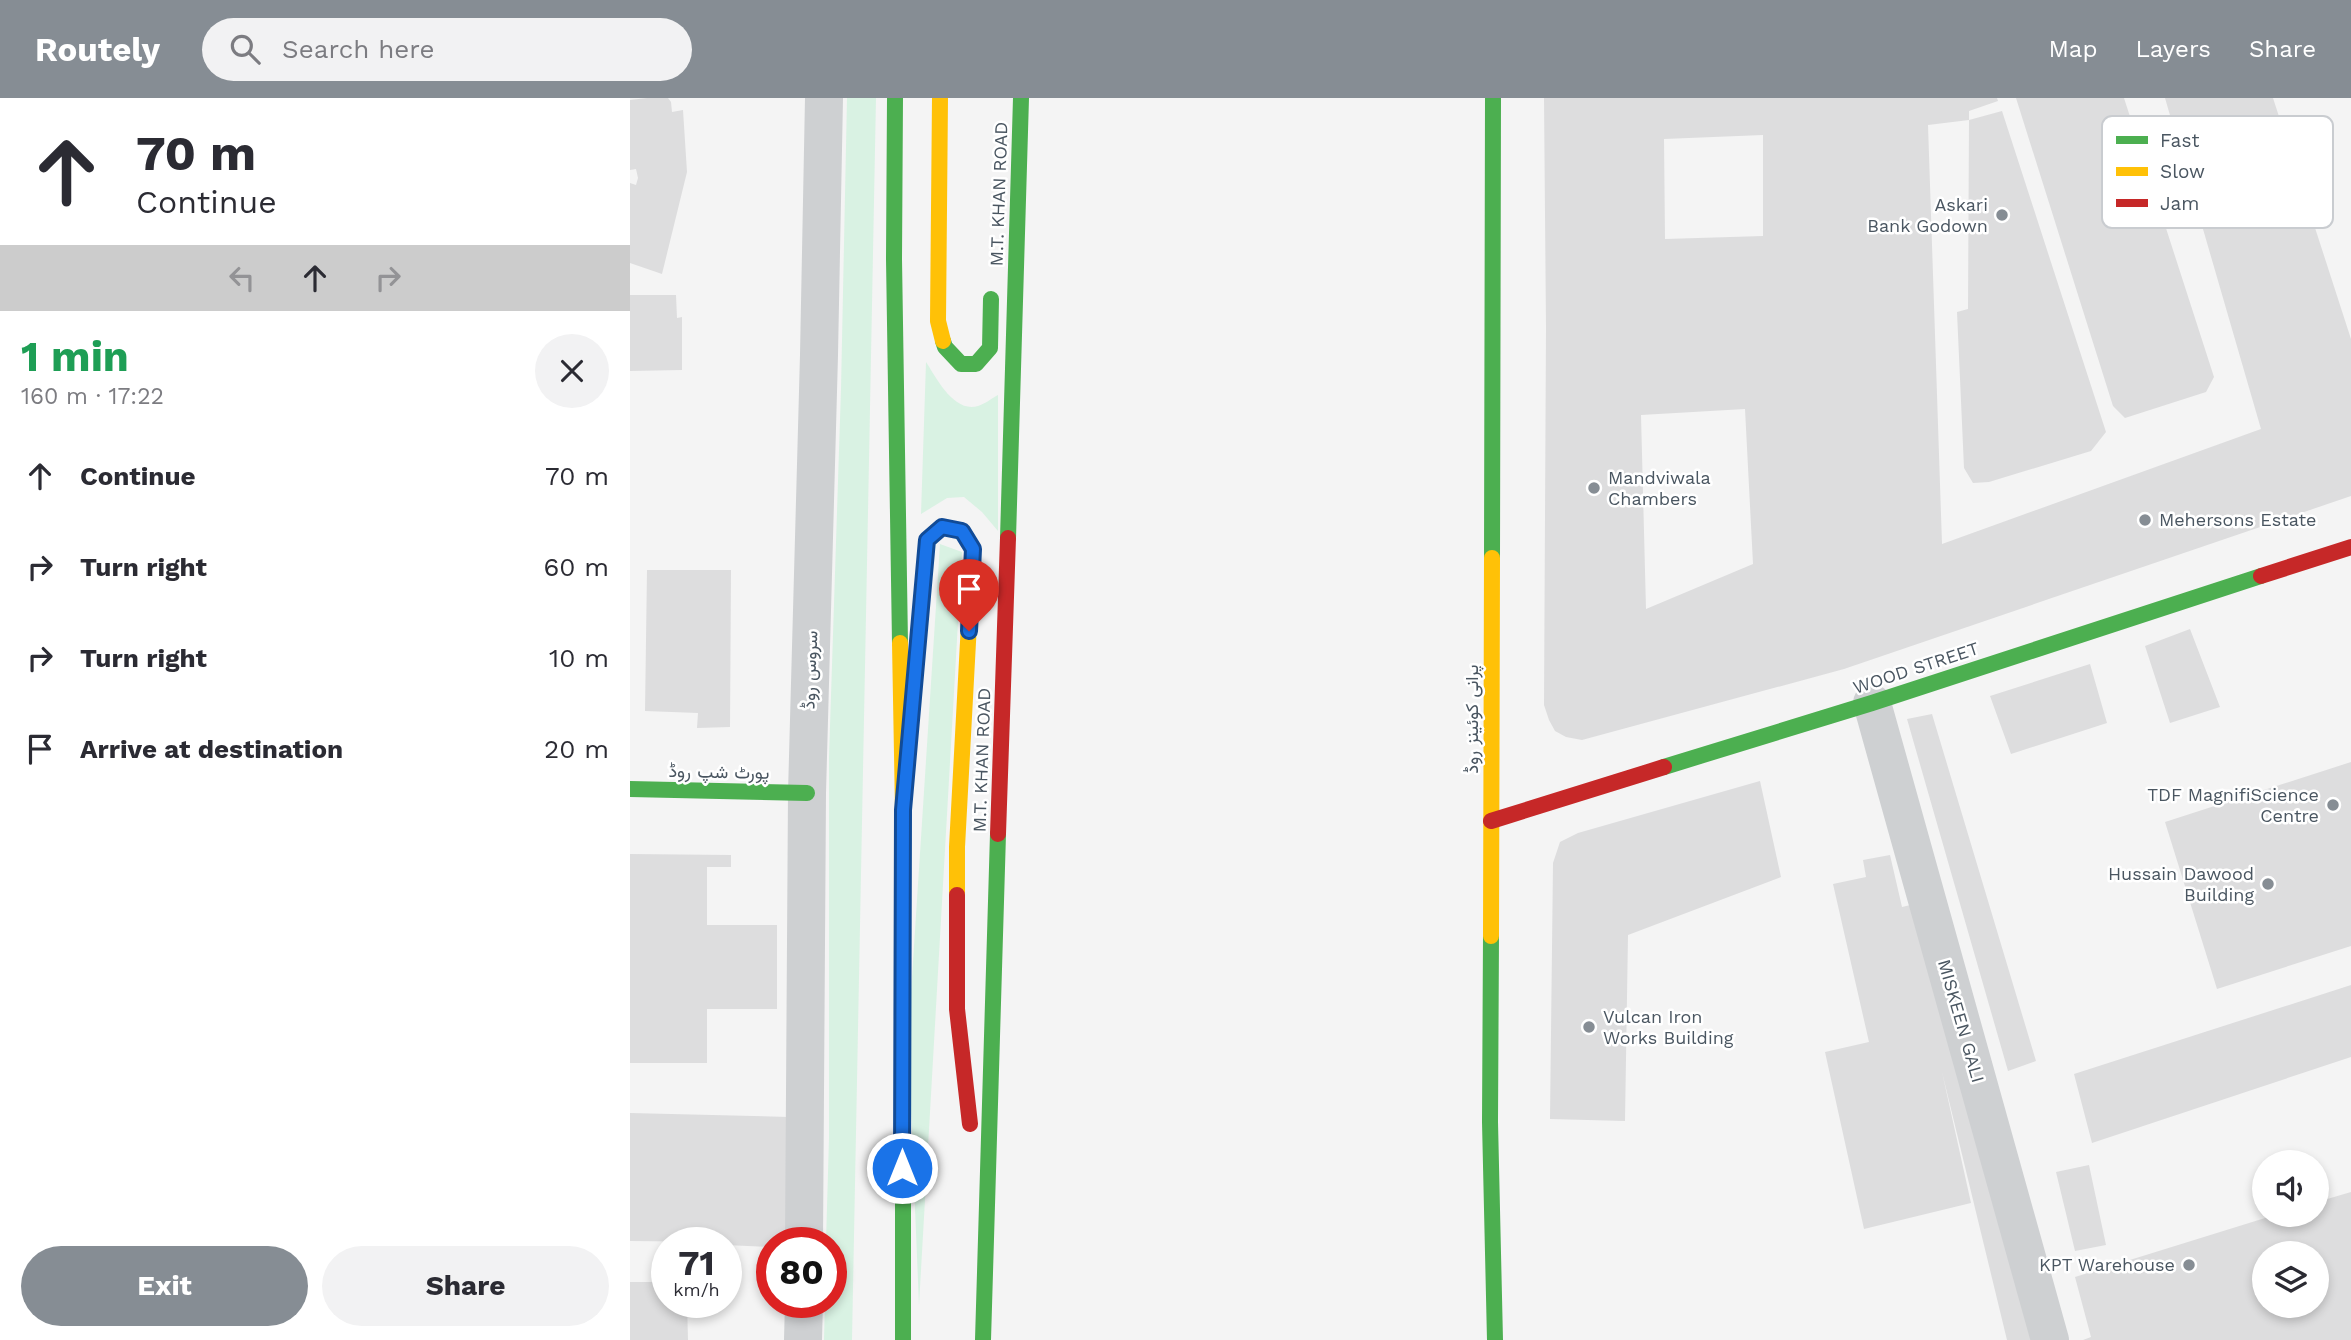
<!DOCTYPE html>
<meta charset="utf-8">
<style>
:root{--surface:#fff;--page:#f2f2f3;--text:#2b2b33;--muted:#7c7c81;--accent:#868d94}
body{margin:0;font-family:"Work Sans",Vazirmatn,sans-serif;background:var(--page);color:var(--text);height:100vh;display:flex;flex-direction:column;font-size:26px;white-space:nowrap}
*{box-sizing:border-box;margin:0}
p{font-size:23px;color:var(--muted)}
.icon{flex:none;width:38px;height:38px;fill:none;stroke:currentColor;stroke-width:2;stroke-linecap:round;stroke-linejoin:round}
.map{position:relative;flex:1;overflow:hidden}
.details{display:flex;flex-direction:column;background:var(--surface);width:630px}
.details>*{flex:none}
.hud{background:#fff;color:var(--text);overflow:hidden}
.buttons{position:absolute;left:1622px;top:1052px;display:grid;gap:14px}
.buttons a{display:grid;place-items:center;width:77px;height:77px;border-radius:50%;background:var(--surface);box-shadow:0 4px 10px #0003;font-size:35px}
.speed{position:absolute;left:21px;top:1129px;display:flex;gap:14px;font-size:35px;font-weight:700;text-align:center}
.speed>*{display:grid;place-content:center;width:91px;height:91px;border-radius:50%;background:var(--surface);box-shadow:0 4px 10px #0003;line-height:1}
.speed small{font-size:18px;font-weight:400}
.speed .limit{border:10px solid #d22;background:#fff;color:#111}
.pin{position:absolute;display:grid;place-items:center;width:60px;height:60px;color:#fff;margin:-72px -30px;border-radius:50% 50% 50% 0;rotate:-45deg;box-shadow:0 0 7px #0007}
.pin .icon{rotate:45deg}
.me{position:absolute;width:77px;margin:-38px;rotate:0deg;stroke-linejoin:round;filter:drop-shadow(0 0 5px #0008)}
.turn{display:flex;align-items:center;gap:24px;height:147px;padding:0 21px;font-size:32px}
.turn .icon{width:91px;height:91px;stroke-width:2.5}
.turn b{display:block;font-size:49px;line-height:60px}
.lanes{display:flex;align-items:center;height:66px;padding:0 21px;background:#0003;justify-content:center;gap:35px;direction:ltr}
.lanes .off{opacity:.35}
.round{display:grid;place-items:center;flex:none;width:74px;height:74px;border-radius:37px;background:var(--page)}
.headline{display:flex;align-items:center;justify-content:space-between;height:119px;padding:0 21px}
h1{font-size:42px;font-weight:700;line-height:52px;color:#1e9e55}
.primary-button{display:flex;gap:14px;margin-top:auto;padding:14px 21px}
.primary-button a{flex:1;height:80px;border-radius:42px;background:var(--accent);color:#fff;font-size:28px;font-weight:700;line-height:80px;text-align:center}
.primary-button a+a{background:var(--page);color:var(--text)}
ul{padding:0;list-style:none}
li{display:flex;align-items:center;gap:21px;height:91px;padding:0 21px}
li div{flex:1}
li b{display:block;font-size:26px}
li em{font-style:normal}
header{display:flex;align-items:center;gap:42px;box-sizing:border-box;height:98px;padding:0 35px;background:var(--accent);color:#fff}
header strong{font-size:33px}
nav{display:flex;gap:38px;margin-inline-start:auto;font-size:24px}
.search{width:490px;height:63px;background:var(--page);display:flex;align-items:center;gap:18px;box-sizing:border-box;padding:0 24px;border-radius:38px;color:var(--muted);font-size:26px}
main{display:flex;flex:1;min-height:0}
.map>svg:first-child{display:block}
.green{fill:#d9f2e3}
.building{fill:#ddddde;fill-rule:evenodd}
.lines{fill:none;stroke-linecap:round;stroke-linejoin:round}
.street{stroke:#ced0d2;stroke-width:38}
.fast{stroke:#4caf50;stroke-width:16}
.slow{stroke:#ffc107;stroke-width:16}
.jam{stroke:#c62828;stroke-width:16}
.route-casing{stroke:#114b97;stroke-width:18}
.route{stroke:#1a73e8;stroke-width:12}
.poi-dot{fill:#868d94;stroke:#fff;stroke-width:2.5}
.labels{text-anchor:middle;stroke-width:5;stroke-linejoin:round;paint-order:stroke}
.street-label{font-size:18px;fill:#4a5661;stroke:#fff}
.poi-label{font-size:18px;fill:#4a5661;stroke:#fff;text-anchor:end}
.key{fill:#fff;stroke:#c9ccd0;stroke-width:2}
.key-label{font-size:19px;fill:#4a5661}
</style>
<header>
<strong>Routely</strong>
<div class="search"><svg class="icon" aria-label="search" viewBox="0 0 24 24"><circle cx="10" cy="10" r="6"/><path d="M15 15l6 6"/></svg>Search here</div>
<nav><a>Map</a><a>Layers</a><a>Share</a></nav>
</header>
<main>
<section class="details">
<div class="hud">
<div class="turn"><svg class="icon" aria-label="ahead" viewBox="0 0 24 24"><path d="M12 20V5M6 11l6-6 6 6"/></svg><div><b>70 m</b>Continue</div></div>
<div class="lanes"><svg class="icon off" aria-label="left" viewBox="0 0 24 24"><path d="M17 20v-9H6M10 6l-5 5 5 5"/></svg><svg class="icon" aria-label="ahead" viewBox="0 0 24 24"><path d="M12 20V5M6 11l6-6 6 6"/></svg><svg class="icon off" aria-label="right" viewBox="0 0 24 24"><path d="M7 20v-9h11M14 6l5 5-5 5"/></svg></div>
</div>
<div class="headline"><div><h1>1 min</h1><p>160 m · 17:22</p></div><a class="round"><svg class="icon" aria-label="close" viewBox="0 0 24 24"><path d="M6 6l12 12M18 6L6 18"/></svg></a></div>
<ul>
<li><svg class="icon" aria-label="ahead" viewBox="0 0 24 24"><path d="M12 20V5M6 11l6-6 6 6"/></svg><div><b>Continue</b></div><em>70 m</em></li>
<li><svg class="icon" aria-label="right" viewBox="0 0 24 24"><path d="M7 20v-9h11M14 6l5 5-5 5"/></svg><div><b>Turn right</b></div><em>60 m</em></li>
<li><svg class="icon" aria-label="right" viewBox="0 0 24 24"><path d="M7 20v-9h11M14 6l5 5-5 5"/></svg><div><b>Turn right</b></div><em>10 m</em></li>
<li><svg class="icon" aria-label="arrive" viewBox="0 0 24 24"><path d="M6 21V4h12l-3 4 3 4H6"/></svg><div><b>Arrive at destination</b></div><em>20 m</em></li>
</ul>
<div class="primary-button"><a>Exit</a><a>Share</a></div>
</section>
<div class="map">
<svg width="1721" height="1242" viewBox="0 0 1721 1242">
<rect width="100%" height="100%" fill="#f4f4f4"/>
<path class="green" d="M 217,0 L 246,0 L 222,1242 L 194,1242 L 195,1204 L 201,1204 L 201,1144 L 196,1144 L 199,1040 L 199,659 L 211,291 Z
M 296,264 C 307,281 324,315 348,308 C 355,306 362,300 368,297 L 368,433 L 352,414 L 334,399 L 317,400 L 291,416 Z
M 310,446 L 332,454 L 289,1207 L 278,941 Z"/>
<path class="building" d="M 17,0 L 38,0 L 41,4 L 42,14 L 53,12 L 57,74 L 32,176 L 0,165 L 0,85 L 6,87 L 8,80 L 6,71 L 0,72 L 0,2 Z
M 914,0 L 1367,0 L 1368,3 L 1339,13 L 1339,22 L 1298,27 L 1312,446 L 1631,331 L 1535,0 L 1643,0 L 1721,241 L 1721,398 L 1214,571 L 952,642 L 936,639 L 925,633 L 919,622 L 914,607 L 916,230 ZM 1133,37 L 1133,138 L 1035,141 L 1034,41 ZM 1115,311 L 1123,466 L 1016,511 L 1011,317 Z
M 1386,0 L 1494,0 L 1584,279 L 1576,294 L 1495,320 L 1483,308 Z
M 1372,13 L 1476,334 L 1461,353 L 1359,384 L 1343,385 L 1334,370 L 1327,214 L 1338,211 L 1339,22 Z
M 0,197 L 46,197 L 47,220 L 52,219 L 52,272 L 0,273 Z
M 17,472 L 101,472 L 100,629 L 67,630 L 68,615 L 15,613 Z
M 1560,531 L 1590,609 L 1540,625 L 1515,548 Z
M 1460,566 L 1477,625 L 1381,656 L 1360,598 Z
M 1302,616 L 1406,963 L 1378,973 L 1277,621 Z
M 1721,664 L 1721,848 L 1587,891 L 1535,724 Z
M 1130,683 L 1151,779 L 998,837 L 995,1023 L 920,1021 L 923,765 L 930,744 L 948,735 Z
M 0,756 L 101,757 L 101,769 L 77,769 L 77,827 L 147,827 L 147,911 L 77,911 L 77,965 L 0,965 Z
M 1260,757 L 1272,809 L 1289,805 L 1408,1242 L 1377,1242 L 1312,974 L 1341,1105 L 1234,1131 L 1195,954 L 1239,944 L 1203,786 L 1236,779 L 1233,762 Z
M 1721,887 L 1721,959 L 1462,1045 L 1444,976 Z
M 0,1015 L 159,1019 L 157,1144 L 142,1144 L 142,1149 L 96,1147 L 96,1144 L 0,1143 Z
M 1459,1067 L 1476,1147 L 1445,1153 L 1426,1074 Z
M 1721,1094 L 1721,1242 L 1453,1242 L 1461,1239 L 1445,1179 L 1648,1116 L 1687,1116 L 1687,1104 ZM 1634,1155 L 1687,1155 L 1687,1208 L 1634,1208 Z
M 0,1184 L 37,1184 L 37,1204 L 57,1204 L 58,1242 L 0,1242 Z"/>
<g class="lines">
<path class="street" d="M 1242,605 L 1420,1242
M 174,1144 L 177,695 L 189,257 L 194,0
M 173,1242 L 174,1204"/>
<path class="fast" d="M 265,0 L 264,161 L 270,545
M 313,243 L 315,249 L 331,266 L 346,266 L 360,250 L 361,201
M 378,440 L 391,0
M 862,460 L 863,0
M 1034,669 L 1242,605 L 1631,478
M 0,691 L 177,695
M 861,838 L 860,1024 L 865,1242
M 273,1005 L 273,1242
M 353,1242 L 368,736"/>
<path class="slow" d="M 310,0 L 308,223 L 313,243
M 291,511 L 297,442 L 311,429 L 332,433 L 343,451 L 327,749 L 327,797
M 270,545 L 273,712 L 273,1005
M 861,838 L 862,460"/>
<path class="jam" d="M 1631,478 L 1721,449
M 861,723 L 1034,669
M 368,736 L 378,440
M 327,797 L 327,911 L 340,1026"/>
</g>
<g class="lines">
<defs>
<path id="route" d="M 272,1070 L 273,712 L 297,442 L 312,429 L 332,433 L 343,451 L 339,533"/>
</defs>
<use href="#route" class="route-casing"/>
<use href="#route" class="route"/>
</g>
<g class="poi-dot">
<circle cx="1372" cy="117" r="7"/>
<circle cx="964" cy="390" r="7"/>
<circle cx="1515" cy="422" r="7"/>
<circle cx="1703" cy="707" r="7"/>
<circle cx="1638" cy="786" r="7"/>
<circle cx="959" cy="929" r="7"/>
<circle cx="1559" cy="1167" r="7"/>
</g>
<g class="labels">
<g class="street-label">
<text transform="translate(369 96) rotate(-88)" y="6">M.T. KHAN ROAD</text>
<text transform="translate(1286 570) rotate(-18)" y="6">WOOD STREET</text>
<text transform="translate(180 572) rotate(-88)" y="6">سروس روڈ</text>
<text transform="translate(842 621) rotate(-90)" y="6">پرانی کوئینز روڈ</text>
<text transform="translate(352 662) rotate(-88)" y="6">M.T. KHAN ROAD</text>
<text transform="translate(89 674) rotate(1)" y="6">پورٹ شپ روڈ</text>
<text transform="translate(1331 923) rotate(74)" y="6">MISKEEN GALI</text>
</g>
<g class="poi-label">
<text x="1358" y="113">Askari<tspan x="1358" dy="21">Bank Godown</tspan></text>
<text x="978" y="386" text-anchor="start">Mandviwala<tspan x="978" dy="21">Chambers</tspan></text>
<text x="1529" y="428" text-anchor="start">Mehersons Estate</text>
<text x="1689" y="703">TDF MagnifiScience<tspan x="1689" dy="21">Centre</tspan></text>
<text x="1624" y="782">Hussain Dawood<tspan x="1624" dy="21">Building</tspan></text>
<text x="973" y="925" text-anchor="start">Vulcan Iron<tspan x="973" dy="21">Works Building</tspan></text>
<text x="1545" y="1173">KPT Warehouse</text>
</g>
</g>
<rect x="1472" y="18" width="231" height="112" rx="10" class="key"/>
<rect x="1486" y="38" width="32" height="8" fill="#4caf50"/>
<rect x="1486" y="69" width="32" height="9" fill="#ffc107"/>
<rect x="1486" y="101" width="32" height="8" fill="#c62828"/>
<g class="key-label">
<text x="1530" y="49">Fast</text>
<text x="1530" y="80">Slow</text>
<text x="1530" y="112">Jam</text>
</g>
</svg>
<div class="buttons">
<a><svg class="icon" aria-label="sound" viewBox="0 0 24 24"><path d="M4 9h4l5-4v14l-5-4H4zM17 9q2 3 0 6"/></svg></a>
<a><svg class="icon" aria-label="layers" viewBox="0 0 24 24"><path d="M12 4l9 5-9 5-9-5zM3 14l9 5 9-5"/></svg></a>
</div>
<div class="speed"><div>71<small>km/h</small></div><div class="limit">80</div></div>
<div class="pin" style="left:339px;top:533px;background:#d93025"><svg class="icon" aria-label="arrive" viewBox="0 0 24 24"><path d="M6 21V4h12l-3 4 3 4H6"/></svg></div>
<svg class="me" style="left:272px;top:1070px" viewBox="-20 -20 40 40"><circle r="17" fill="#1a73e8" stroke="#fff" stroke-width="3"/><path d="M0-11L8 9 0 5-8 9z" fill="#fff"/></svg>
</div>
</main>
